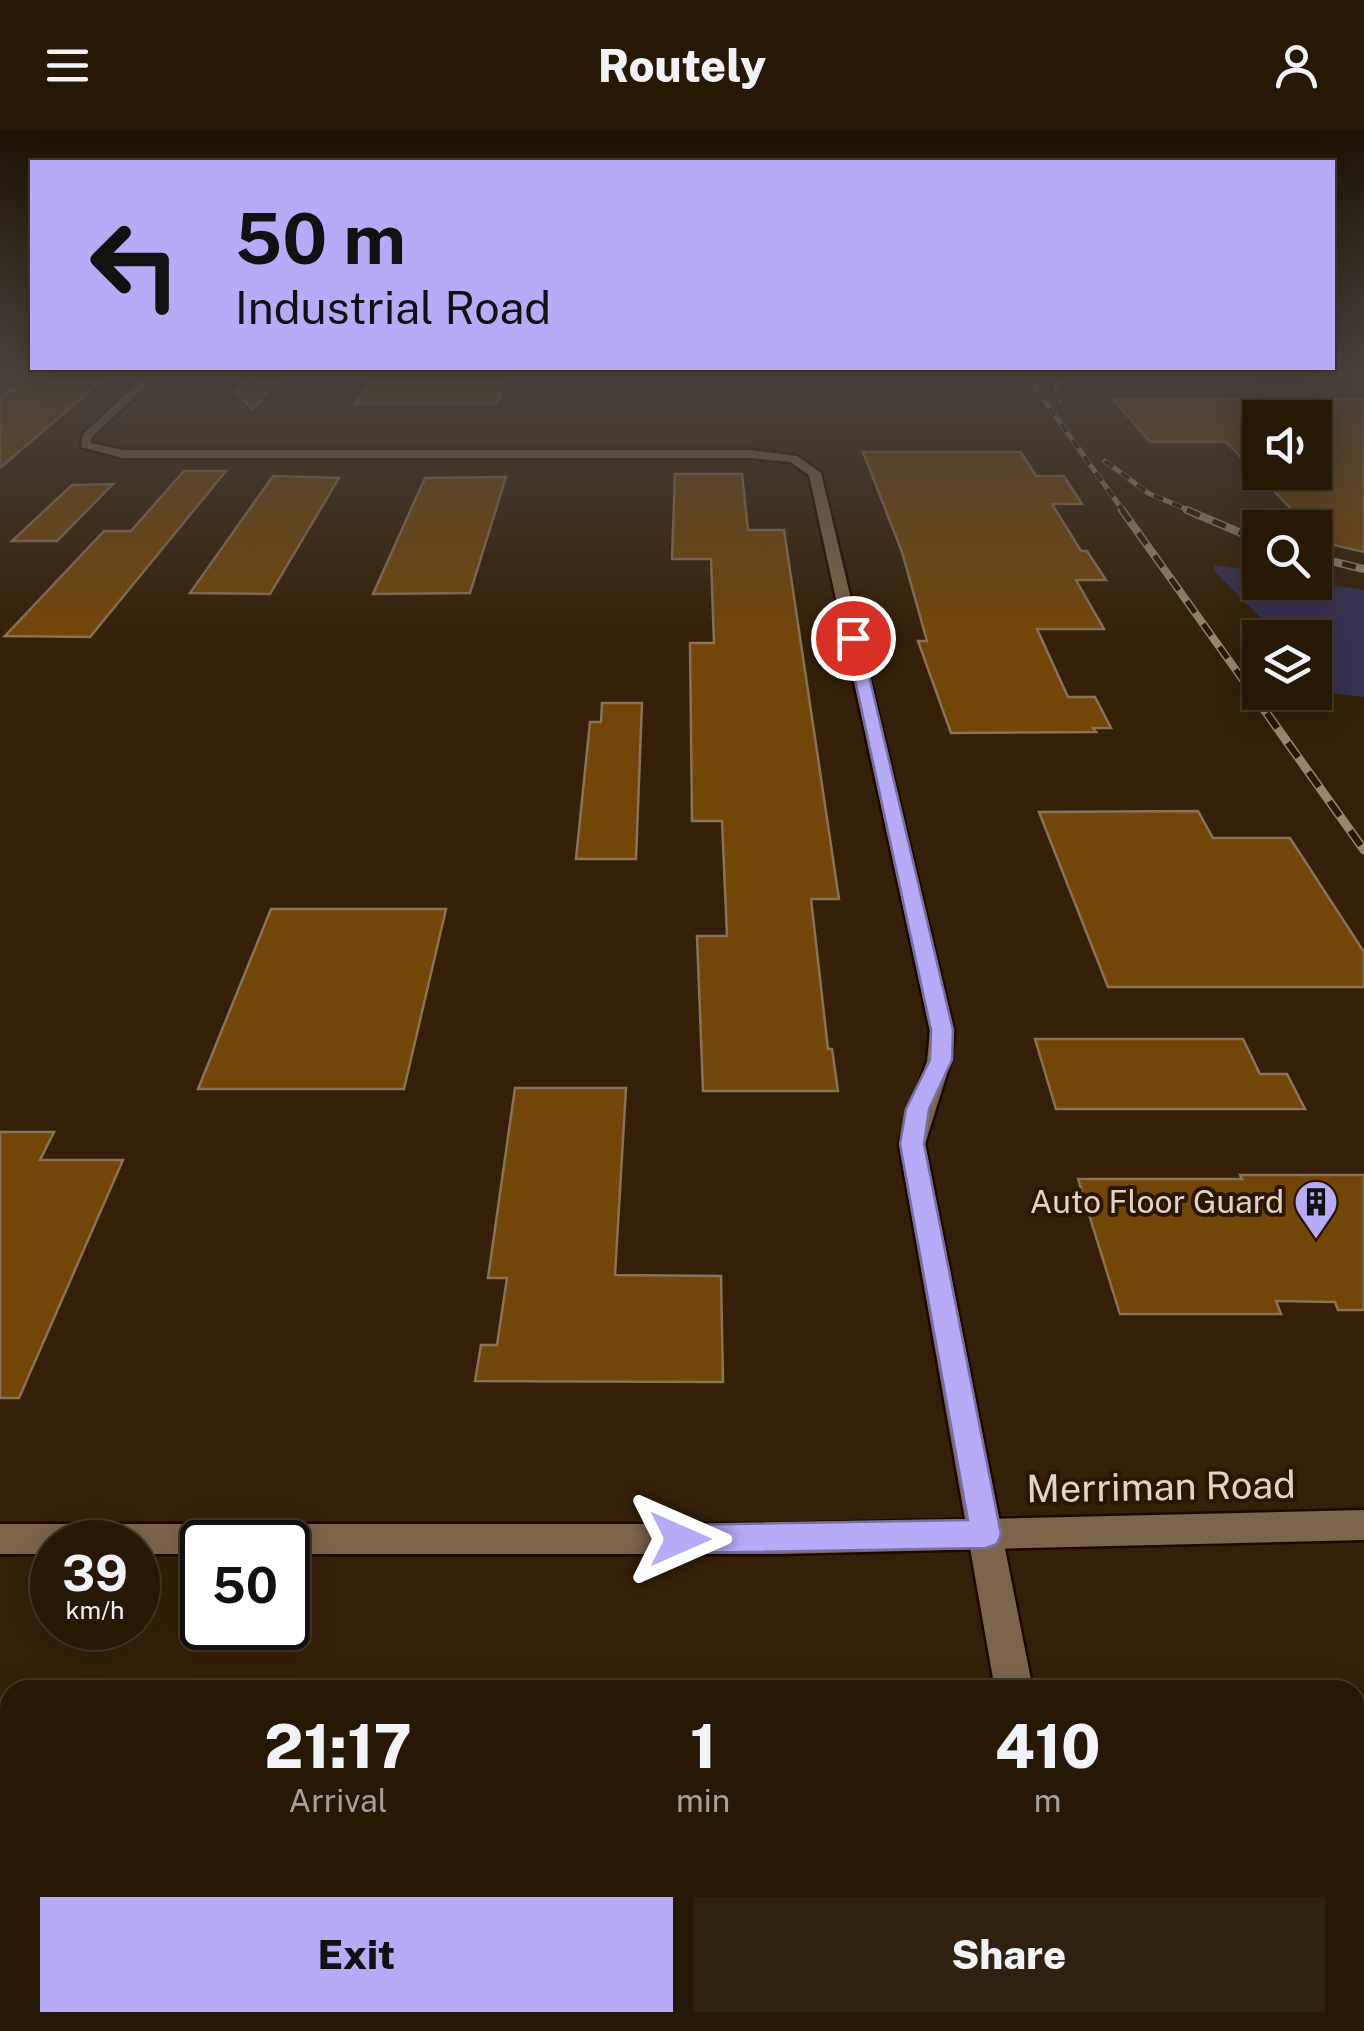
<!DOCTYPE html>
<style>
:root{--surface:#271806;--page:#2f2110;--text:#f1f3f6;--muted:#a4a09b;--line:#433728;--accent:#b7abf8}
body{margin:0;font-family:"Public Sans",sans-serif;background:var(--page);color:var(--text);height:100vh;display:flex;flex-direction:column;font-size:38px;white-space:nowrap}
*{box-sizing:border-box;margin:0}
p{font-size:32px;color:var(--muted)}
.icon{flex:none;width:55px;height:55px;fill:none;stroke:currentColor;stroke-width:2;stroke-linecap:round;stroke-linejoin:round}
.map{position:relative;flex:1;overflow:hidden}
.side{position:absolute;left:0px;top:1550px;width:1365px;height:352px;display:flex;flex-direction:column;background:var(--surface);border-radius:30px 30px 0 0;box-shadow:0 5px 25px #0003,0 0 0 2px var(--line)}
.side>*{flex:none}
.hud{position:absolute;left:30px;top:30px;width:1305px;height:210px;border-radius:0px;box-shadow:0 5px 25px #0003,0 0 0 2px var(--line);background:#b7abf8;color:#111;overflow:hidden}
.fabs{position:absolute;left:1242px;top:270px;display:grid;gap:20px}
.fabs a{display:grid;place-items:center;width:90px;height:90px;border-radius:0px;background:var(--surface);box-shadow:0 5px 25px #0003,0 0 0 2px var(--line);font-size:50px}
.speed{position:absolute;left:30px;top:1390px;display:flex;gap:20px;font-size:50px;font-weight:700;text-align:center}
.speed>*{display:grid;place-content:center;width:130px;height:130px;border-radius:50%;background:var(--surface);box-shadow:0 5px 25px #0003,0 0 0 2px var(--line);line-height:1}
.speed small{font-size:25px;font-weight:400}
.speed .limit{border:5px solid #111;border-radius:15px;background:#fff;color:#111}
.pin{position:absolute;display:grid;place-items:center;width:85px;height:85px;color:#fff;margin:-42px;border:5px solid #fff;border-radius:50%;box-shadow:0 2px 10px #0007}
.me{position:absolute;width:110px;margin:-55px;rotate:90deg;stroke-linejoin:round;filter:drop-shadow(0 0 8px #0008)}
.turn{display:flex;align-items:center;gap:35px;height:210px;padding:0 40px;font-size:45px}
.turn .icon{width:130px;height:130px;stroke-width:2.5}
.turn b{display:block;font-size:70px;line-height:85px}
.eta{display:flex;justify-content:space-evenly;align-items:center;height:170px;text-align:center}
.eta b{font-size:60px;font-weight:800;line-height:70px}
.action{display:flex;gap:20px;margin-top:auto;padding:20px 40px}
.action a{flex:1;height:115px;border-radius:0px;background:var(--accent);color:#111;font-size:40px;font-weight:800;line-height:115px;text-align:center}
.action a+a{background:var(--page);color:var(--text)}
header{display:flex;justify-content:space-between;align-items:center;height:130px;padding:0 40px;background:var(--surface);font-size:45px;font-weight:800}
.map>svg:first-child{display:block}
.green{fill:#363053}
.building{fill:#724607;stroke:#8a7158;stroke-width:2.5}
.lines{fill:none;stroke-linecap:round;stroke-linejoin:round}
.street-casing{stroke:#1b0900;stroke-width:5}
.secondary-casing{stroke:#1b0900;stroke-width:5}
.street{fill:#7d654c;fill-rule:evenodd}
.secondary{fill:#7d654c;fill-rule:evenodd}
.rail-far2-casing{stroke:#978674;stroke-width:5}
.rail-far1-casing{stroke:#978674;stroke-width:8}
.rail-casing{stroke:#978674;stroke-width:9}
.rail-far2{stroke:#2a1601;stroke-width:4;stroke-dasharray:10;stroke-linecap:butt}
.rail-far1{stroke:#2a1601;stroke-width:5;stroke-dasharray:14;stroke-linecap:butt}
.rail{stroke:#2a1601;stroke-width:6;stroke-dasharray:18;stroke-linecap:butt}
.route{fill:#b7abf8;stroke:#776fa1;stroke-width:2.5}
.labels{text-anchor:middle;stroke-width:8;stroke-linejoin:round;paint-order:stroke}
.poi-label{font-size:32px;fill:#e1d3c5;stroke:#2a1601;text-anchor:end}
.near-street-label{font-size:38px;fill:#e1d3c5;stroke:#2a1601}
</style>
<header><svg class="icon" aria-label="menu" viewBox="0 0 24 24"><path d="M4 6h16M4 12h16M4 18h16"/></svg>Routely<svg class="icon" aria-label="person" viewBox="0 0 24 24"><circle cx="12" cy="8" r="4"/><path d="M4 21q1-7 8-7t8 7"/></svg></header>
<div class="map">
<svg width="1364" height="1901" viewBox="0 0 1364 1901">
<rect width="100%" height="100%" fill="#342008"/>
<path class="green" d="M 1214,435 L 1260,441 L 1260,452 L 1315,452 L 1364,460 L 1364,567 L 1332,563 L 1315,543 L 1315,508 L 1280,507 L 1215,442 Z"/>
<path class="building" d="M 374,245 L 507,245 L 496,274 L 355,274 Z
M 25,249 L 104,249 L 0,338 L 0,267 Z
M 247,249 L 277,250 L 253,279 L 236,263 Z
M 1113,269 L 1260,269 L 1260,347 L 1226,312 L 1150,312 Z
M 1315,269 L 1364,269 L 1364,422 L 1325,413 L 1315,398 L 1310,398 L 1263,350 L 1315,350 Z
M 863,322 L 1021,322 L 1036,346 L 1064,346 L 1082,374 L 1052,374 L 1081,421 L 1087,421 L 1106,450 L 1076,450 L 1104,499 L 1037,499 L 1068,567 L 1095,567 L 1111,598 L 1093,598 L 1096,602 L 951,603 L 918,511 L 927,511 L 902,422 Z
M 184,341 L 226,341 L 90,507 L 5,506 L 104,401 L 131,401 Z
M 675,344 L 742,344 L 748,400 L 784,400 L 839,769 L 811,769 L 828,919 L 832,919 L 838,961 L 703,961 L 697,806 L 727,806 L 722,691 L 692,691 L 690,513 L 714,513 L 711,429 L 672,429 Z
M 273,346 L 339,348 L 270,464 L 190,463 Z
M 506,347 L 470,463 L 373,464 L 425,348 Z
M 113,354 L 57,411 L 12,411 L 72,355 Z
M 602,573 L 642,573 L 636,729 L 576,729 L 590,592 L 601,592 Z
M 1198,681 L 1213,708 L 1290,708 L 1364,822 L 1364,857 L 1108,857 L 1039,682 Z
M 271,779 L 446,779 L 404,959 L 198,959 Z
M 1035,909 L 1243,909 L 1260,944 L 1287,944 L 1305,979 L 1056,979 Z
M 515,958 L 626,958 L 615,1145 L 721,1146 L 723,1252 L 475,1251 L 481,1215 L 497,1215 L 507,1148 L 488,1148 Z
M 0,1002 L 54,1002 L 40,1030 L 123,1030 L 19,1268 L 0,1268 Z
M 1240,1045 L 1364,1045 L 1364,1180 L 1338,1180 L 1335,1172 L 1276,1171 L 1281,1184 L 1120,1184 L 1078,1049 L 1242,1049 Z"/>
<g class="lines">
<defs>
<path id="street" d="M 147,245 L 158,245 L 92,307 L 91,313 L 123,320 L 751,320 L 797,326 L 821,343 L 954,901 L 951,931 L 925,1014 L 1033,1560 L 995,1560 L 899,1014 L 927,931 L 930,901 L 809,345 L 790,332 L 751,328 L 123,328 L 81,317 L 83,304 Z
M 1033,1892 L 1077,1892 L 1078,1901 L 1032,1901 Z"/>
<path id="secondary" d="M 1364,1380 L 1364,1410 L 782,1424 L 288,1424 L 288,1412 L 202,1412 L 202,1424 L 138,1424 L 138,1412 L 52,1412 L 52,1424 L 0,1424 L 0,1394 L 782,1394 Z"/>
</defs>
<use href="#street" class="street-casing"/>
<use href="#secondary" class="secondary-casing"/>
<use href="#street" class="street"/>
<use href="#secondary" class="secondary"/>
<defs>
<path id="rail-far2" d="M 1026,245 L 1124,382
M 1059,270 L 1056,259 L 1061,245
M 1105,331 L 1148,363 L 1193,382"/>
<path id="rail-far1" d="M 1122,380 L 1248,557
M 1187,380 L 1260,411
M 1315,427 L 1364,439"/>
<path id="rail" d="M 1246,554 L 1364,720"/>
</defs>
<use href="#rail-far2" class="rail-far2-casing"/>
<use href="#rail-far1" class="rail-far1-casing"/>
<use href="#rail" class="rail-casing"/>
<use href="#rail-far2" class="rail-far2"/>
<use href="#rail-far1" class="rail-far1"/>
<use href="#rail" class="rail"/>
</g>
<linearGradient id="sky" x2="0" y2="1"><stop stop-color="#1d1204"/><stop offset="0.48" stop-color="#4a423d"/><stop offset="1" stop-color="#4a423d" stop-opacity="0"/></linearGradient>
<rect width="1364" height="511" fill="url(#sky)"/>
<path class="route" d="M 853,503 L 860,508 L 953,900 L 952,930 L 929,979 L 924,1014 L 1001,1404 L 997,1414 L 986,1418 L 680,1423 L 669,1419 L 665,1409 L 669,1399 L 680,1395 L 968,1390 L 900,1014 L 906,979 L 930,930 L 931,900 L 846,508 Z"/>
<defs>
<symbol id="building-pin" viewBox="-11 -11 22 30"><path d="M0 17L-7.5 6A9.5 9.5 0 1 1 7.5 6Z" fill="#b7abf8" stroke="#2a1601"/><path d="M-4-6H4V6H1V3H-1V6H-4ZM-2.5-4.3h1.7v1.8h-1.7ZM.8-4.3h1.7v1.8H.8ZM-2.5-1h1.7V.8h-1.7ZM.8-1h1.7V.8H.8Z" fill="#111"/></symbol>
</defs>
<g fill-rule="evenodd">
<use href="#building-pin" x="1291" y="1047" width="50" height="68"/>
</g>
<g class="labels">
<g class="poi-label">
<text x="1284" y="1083">Auto Floor Guard</text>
</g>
<g class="near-street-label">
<text transform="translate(1161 1357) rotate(-1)" y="13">Merriman Road</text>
</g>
</g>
</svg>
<div class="fabs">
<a><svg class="icon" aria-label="sound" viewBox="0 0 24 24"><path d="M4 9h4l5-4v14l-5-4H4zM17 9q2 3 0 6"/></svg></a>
<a><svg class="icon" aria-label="search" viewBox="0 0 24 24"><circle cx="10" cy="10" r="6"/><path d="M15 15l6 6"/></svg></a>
<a><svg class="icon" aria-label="layers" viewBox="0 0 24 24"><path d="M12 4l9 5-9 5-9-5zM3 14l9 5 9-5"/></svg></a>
</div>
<div class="speed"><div>39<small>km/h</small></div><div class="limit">50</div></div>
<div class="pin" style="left:853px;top:508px;background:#d93025"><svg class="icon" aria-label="arrive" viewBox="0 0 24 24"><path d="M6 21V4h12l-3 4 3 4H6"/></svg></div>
<svg class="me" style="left:680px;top:1409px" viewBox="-20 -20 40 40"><path d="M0-17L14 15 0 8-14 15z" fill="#b7abf8" stroke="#fff" stroke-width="4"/></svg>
<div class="hud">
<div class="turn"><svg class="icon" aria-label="left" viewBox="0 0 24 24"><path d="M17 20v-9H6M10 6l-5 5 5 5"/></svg><div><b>50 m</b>Industrial Road</div></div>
</div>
<section class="side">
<div class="eta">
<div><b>21:17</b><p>Arrival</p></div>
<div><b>1</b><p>min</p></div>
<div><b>410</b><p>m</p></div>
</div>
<div class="action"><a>Exit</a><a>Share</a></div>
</section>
</div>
